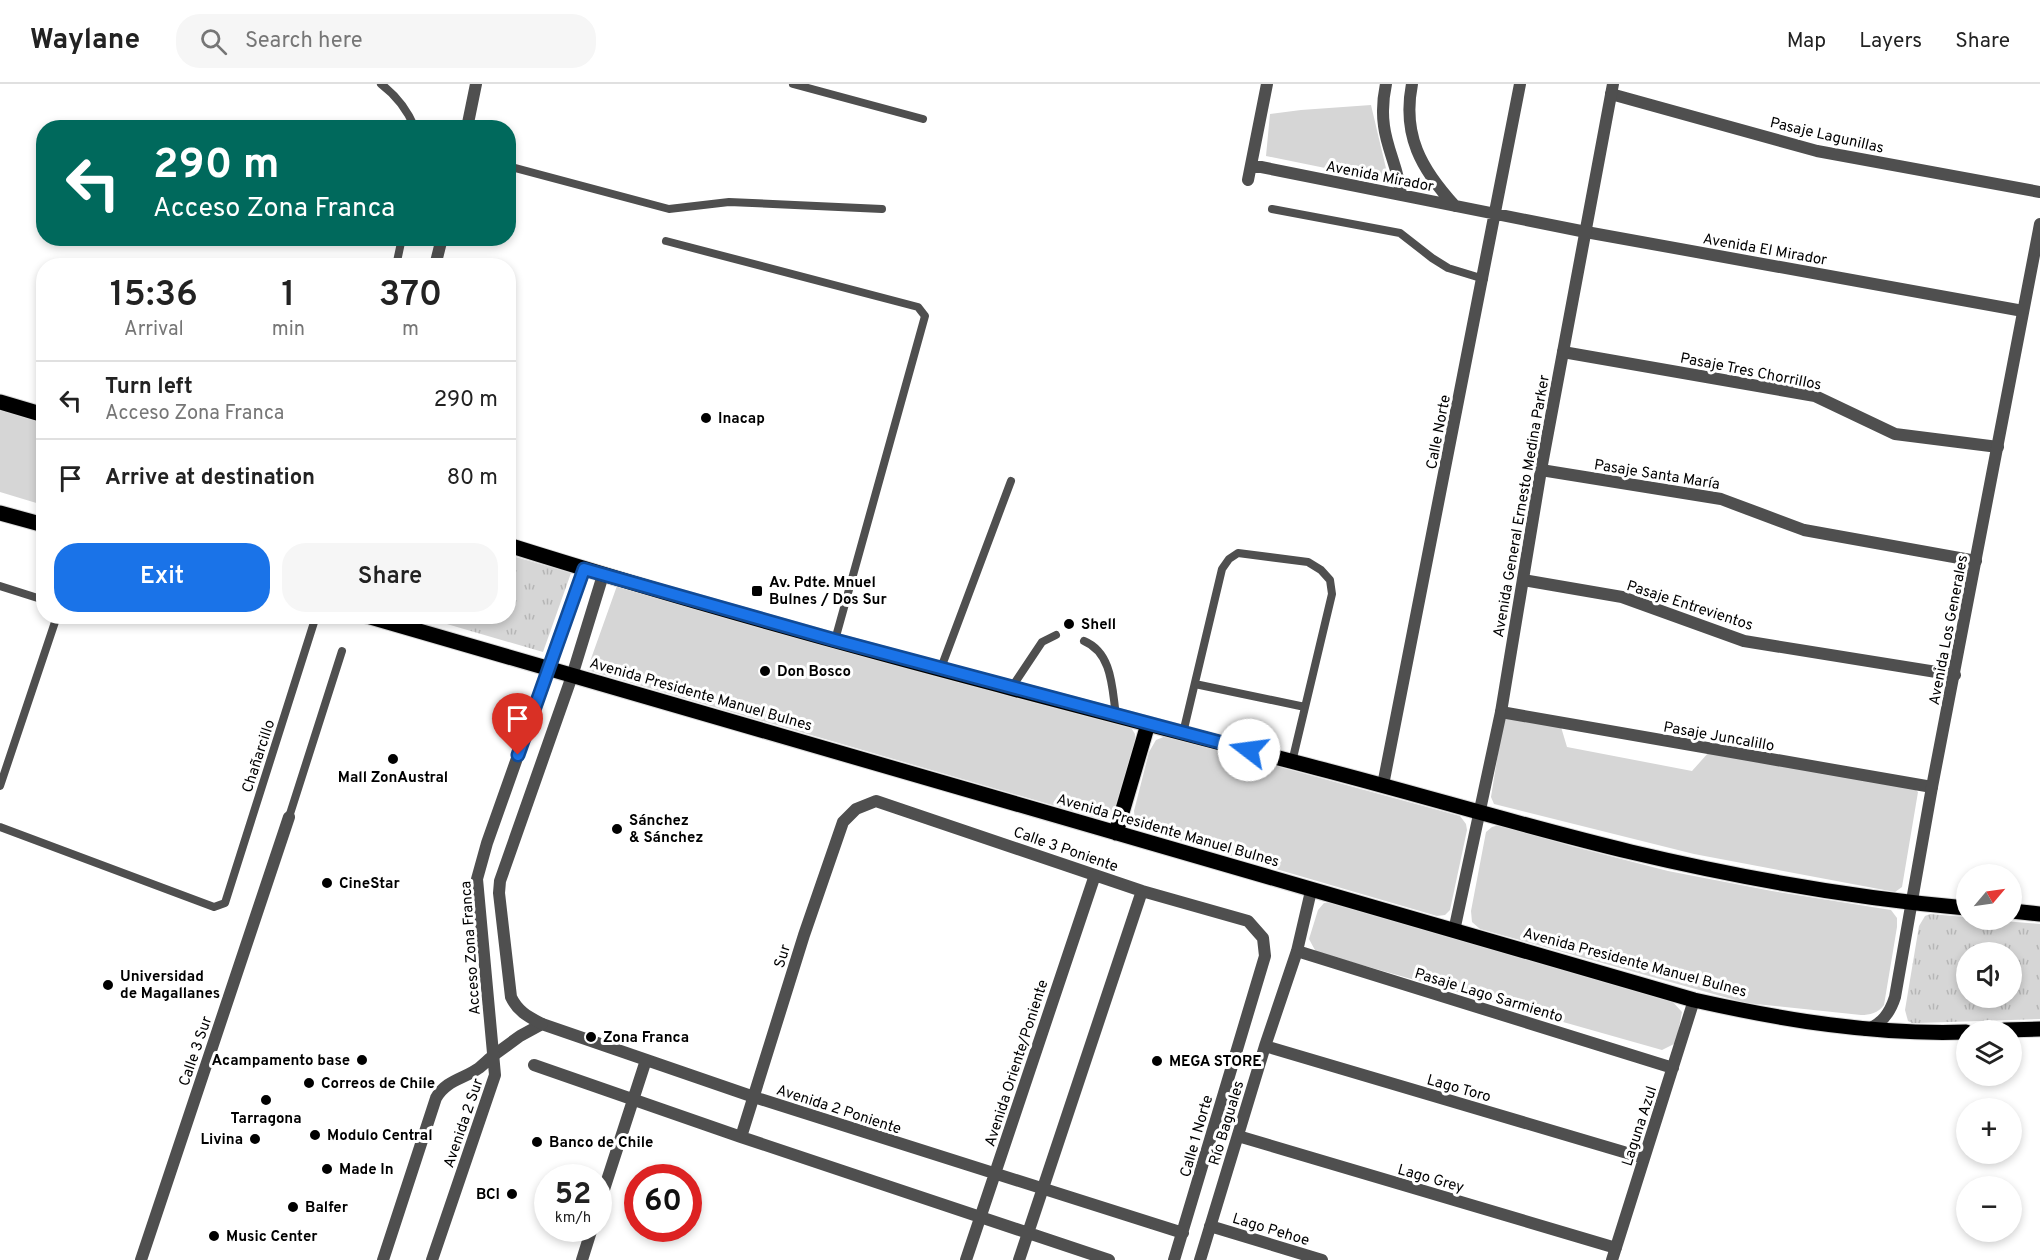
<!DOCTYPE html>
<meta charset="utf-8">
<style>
:root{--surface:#fff;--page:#f6f6f6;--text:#222;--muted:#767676;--line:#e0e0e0;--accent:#1a73e8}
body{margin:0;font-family:Overpass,sans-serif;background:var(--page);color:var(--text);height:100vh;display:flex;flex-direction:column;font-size:22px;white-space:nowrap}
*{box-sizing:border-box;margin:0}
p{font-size:20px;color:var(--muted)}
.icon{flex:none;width:33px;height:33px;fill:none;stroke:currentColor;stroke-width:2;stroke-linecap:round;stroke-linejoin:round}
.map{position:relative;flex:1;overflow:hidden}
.sheet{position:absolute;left:36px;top:174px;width:480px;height:366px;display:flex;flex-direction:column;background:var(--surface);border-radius:24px;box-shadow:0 3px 9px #0003}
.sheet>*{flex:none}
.hud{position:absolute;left:36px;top:36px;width:480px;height:126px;border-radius:24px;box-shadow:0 3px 9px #0003;background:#00695c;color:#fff;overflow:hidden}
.needle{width:39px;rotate:61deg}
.tools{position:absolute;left:1956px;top:780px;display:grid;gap:12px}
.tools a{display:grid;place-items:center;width:66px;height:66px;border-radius:50%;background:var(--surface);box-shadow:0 3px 9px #0003;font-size:30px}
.speed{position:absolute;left:534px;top:1080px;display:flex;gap:12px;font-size:30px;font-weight:700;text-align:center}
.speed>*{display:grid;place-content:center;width:78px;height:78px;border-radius:50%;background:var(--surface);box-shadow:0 3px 9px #0003;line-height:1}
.speed small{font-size:15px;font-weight:400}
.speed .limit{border:9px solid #d22;background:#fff;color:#111}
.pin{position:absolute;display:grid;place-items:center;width:51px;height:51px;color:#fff;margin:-62px -26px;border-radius:50% 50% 50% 0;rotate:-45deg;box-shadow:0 0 6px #0007}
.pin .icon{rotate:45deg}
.me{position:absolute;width:66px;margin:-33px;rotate:285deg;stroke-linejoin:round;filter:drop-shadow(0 0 4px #0008)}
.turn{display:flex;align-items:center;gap:21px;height:126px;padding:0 18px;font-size:27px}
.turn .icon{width:78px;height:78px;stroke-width:2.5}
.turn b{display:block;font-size:42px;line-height:51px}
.eta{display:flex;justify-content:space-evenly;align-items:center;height:102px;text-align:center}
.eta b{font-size:36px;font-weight:600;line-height:42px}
.primary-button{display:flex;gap:12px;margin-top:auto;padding:12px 18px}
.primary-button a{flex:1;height:69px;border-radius:24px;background:var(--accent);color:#fff;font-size:24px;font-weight:600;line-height:69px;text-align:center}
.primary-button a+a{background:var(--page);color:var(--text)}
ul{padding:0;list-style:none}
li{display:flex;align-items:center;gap:18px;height:78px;padding:0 18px;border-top:2px solid var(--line)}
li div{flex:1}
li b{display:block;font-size:22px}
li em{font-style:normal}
header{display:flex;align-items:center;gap:36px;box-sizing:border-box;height:84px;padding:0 30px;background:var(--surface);border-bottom:2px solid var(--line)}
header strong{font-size:28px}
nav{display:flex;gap:33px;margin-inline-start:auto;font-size:21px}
.search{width:420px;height:54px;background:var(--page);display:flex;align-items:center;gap:15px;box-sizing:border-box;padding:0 21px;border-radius:24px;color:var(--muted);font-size:22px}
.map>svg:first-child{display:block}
.grass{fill:url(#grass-tufts);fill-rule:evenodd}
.park{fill:#d6d6d6}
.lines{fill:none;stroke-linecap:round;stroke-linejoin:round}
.primary-casing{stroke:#dbdbdb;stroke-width:17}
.service{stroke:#4f4f4f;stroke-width:8}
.minor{stroke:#4f4f4f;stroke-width:12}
.tertiary{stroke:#4f4f4f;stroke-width:12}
.primary{stroke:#000;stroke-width:15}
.route-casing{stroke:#114b97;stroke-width:15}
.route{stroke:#1a73e8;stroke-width:10}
.poi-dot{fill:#000;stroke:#fff;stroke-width:2}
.labels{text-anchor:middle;stroke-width:6;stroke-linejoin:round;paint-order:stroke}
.street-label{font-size:15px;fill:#000;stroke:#fff}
.poi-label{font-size:15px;font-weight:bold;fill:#000;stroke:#fff;text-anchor:start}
</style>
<header>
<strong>Waylane</strong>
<div class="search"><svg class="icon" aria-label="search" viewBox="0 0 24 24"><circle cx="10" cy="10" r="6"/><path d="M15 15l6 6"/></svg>Search here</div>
<nav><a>Map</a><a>Layers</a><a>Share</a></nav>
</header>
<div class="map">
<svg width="2040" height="1176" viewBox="0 0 2040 1176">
<defs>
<pattern id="grass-tufts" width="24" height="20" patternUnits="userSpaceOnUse" patternTransform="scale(1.5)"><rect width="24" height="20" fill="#d6d6d6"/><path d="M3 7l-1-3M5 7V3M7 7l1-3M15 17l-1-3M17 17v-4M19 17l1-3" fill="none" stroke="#b6b6b6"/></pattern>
</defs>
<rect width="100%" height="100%" fill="#fff"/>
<path class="grass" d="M 509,471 L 571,489 L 543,568 L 423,533 L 508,532 Z
M 1930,830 L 1966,833 L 1966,836 L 1991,836 L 2040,840 L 2040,935 L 1918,939 L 1912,939 L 1908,937 L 1905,926 L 1919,842 L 1925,832 ZM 1966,868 L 2012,868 L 2012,914 L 1966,914 Z"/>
<path class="park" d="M 1371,21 L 1389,97 L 1266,72 L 1270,30 L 1301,26 Z
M 0,325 L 43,338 L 43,421 L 0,408 Z
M 618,499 L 1130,642 L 1135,650 L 1135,656 L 1119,720 L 1111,734 L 1100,735 L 587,586 Z
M 1504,632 L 1561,643 L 1567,663 L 1692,687 L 1709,668 L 1912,702 L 1918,708 L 1902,803 L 1895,808 L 1694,770 L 1494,720 L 1491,713 Z
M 1166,652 L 1460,732 L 1466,740 L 1467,746 L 1450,826 L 1445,831 L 1437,832 L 1139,745 L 1135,738 L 1134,727 L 1149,668 L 1156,656 Z
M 1499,741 L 1571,762 L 1668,787 L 1772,807 L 1891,826 L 1897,834 L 1897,843 L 1884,921 C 1878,929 1870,931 1861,931 L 1746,919 L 1480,845 L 1472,838 L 1471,827 L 1486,748 L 1492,743 Z
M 1324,819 L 1330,819 L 1671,916 L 1682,928 L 1676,959 L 1662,966 L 1316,868 L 1309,855 L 1318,826 Z"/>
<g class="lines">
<defs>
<path id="primary" d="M 0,318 L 44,331
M 0,429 L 44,441
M 508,461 C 775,545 1047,614 1317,684 C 1422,711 1526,743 1631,768 C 1741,794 1854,814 1966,824
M 367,532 L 1694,916 C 1784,936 1874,951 1966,948
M 1116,749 L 1148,640
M 2012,827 L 2040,830
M 2004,946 L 2040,945"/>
</defs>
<use href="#primary" class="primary-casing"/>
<path class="service" d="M 381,0 C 397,12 407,25 415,44
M 793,0 L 923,35
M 508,82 L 669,125 L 729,118 L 882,125
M 1272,125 L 1400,149 L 1432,174 L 1448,184 L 1484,195
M 666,157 L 918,223 L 925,232 L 835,556
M 396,182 L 402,154
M 0,502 L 44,516
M 1084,557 C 1113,569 1112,606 1116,631
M 941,584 L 1011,397
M 1195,600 L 1305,623
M 1012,603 L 1042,558 L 1056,551
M 1183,649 L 1222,485 L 1229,475 L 1238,469 L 1308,478 L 1321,486 L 1330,496 L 1332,510 L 1292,678
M 0,702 L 57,532
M 289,733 L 342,567
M 0,743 L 214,823 L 225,819 L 316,532"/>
<path class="minor" d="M 1386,0 C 1383,14 1382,28 1384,42 C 1387,66 1399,86 1401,111
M 1412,0 C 1402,51 1421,85 1455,122
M 1611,10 L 1817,67 L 2040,108
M 1251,81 L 1586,148 L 2023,227
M 1248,96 L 1267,0
M 1563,268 L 1815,312 L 1895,350 L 1998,363
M 1541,386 L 1721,415 L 1804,446 L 1976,477
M 1523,496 L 1622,513 L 1744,557 L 1955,591
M 1501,628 L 1932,703
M 1383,701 L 1520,0
M 1297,867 L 1673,984
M 1265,962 L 1644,1074
M 494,971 L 520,952 L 542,940 L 754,1013 L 1183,1149
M 534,981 L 741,1053 L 1109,1176
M 1238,1052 L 1616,1164
M 741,1053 L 804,851 L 843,738 L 856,725 L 876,717 L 1142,807 L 1248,837 L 1263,854 L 1265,872 L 1174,1176
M 598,1124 L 646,976
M 1210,1142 L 1322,1176
M 141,1176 L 289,733
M 582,1176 L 592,1144
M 966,1176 L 1095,791
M 1019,1176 L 1142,807
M 1200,1176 L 1265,962 L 1297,867 L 1311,807
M 1612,1176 L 1694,916"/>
<path class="tertiary" d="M 467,44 L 476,0
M 435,182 L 442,154
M 1454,847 L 1501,628 L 1541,386 L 1613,0
M 542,940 C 529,933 518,928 511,913 L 499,809 L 500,797 L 572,592 L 603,491
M 1866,946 C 1882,940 1890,929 1895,913 L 1932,703 L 2040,140
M 383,1176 L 436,1014 C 446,996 464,995 479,984 C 484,980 489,975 494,971
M 432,1176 L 495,991 L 477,795 L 487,759 L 584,485"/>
<use href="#primary" class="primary"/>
</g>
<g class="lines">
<defs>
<path id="route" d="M 518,671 L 584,485 L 835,556 L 1249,666"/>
</defs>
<use href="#route" class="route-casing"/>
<use href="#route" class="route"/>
</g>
<g class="poi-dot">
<circle cx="706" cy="334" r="6"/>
<rect x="751" y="501" width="12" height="12" rx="3"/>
<circle cx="1069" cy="540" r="6"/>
<circle cx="765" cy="587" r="6"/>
<circle cx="393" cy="675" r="6"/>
<circle cx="617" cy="745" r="6"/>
<circle cx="327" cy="799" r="6"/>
<circle cx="108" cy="901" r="6"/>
<circle cx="591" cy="953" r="6"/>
<circle cx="362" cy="976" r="6"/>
<circle cx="1157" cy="977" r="6"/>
<circle cx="309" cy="999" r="6"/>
<circle cx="266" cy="1016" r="6"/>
<circle cx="315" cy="1051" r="6"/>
<circle cx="255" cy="1055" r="6"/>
<circle cx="537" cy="1058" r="6"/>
<circle cx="327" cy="1085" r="6"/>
<circle cx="512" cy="1110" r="6"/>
<circle cx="293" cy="1123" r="6"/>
<circle cx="214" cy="1152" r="6"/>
</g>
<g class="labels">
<g class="street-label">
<text transform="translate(1827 51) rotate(13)" y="5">Pasaje Lagunillas</text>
<text transform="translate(1380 92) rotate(11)" y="5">Avenida Mirador</text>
<text transform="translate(1765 165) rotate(10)" y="5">Avenida El Mirador</text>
<text transform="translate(1751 287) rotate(11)" y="5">Pasaje Tres Chorrillos</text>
<text transform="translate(1438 348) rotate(-79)" y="5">Calle Norte</text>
<text transform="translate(1657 390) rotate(9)" y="5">Pasaje Santa María</text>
<text transform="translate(1521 422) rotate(-80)" y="5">Avenida General Ernesto Medina Parker</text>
<text transform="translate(1690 521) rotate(18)" y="5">Pasaje Entrevientos</text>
<text transform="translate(1948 546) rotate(-79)" y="5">Avenida Los Generales</text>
<text transform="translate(701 610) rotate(16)" y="5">Avenida Presidente Manuel Bulnes</text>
<text transform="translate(1719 652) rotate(10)" y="5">Pasaje Juncalillo</text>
<text transform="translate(258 672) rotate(-72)" y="5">Chañarcillo</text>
<text transform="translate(1168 746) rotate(16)" y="5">Avenida Presidente Manuel Bulnes</text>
<text transform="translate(1066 765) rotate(19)" y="5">Calle 3 Poniente</text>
<text transform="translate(470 864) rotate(-94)" y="5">Acceso Zona Franca</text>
<text transform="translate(782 872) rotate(-73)" y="5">Sur</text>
<text transform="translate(1635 878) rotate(15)" y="5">Avenida Presidente Manuel Bulnes</text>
<text transform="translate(1489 911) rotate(17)" y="5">Pasaje Lago Sarmiento</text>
<text transform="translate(195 967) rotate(-71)" y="5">Calle 3 Sur</text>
<text transform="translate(1016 979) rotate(-72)" y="5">Avenida Oriente/Poniente</text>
<text transform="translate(1459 1004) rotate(16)" y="5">Lago Toro</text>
<text transform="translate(839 1025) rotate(18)" y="5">Avenida 2 Poniente</text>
<text transform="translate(463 1039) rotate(-71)" y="5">Avenida 2 Sur</text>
<text transform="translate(1226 1039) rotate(-73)" y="5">Río Baguales</text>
<text transform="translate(1639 1042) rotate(-72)" y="5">Laguna Azul</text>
<text transform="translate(1196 1052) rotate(-74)" y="5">Calle 1 Norte</text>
<text transform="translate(1431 1094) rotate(16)" y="5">Lago Grey</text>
<text transform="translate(1271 1145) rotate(17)" y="5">Lago Pehoe</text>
</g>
<g class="poi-label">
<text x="718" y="339">Inacap</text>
<text x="769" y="503">Av. Pdte. Mnuel<tspan x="769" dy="17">Bulnes / Dos Sur</tspan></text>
<text x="1081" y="545">Shell</text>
<text x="777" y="592">Don Bosco</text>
<text x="393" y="698" text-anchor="middle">Mall ZonAustral</text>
<text x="629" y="741">Sánchez<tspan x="629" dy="17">&amp; Sánchez</tspan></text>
<text x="339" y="804">CineStar</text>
<text x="120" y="897">Universidad<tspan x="120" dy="17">de Magallanes</tspan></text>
<text x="603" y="958">Zona Franca</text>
<text x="350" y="981" text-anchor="end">Acampamento base</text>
<text x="1169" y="982">MEGA STORE</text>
<text x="321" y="1004">Correos de Chile</text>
<text x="266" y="1039" text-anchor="middle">Tarragona</text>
<text x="327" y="1056">Modulo Central</text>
<text x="243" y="1060" text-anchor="end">Livina</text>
<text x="549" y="1063">Banco de Chile</text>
<text x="339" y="1090">Made In</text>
<text x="500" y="1115" text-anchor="end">BCI</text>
<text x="305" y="1128">Balfer</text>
<text x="226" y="1157">Music Center</text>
</g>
</g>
</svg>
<div class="tools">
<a><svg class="needle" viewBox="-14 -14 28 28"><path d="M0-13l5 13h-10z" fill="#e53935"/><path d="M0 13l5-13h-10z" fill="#767676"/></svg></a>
<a><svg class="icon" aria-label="sound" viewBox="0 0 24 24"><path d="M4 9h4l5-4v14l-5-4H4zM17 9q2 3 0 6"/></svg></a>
<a><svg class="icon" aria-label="layers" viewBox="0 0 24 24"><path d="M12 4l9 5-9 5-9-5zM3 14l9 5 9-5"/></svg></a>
<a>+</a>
<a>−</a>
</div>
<div class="speed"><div>52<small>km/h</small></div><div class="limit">60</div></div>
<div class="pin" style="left:518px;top:671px;background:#d93025"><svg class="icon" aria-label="arrive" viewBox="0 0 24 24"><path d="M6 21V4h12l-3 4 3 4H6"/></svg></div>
<svg class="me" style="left:1249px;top:666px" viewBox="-20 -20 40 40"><circle r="19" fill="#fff"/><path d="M0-13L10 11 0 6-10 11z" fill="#1a73e8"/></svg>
<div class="hud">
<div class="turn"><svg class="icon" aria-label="left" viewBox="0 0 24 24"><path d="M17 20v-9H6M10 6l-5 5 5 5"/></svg><div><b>290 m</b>Acceso Zona Franca</div></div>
</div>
<section class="sheet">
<div class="eta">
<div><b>15:36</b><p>Arrival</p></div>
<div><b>1</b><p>min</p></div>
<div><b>370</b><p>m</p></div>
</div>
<ul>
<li><svg class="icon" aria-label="left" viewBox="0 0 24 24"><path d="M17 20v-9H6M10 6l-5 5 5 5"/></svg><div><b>Turn left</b><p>Acceso Zona Franca</p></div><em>290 m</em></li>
<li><svg class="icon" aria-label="arrive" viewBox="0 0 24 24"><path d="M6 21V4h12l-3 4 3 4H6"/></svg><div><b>Arrive at destination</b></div><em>80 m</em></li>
</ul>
<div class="primary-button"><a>Exit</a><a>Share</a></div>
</section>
</div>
